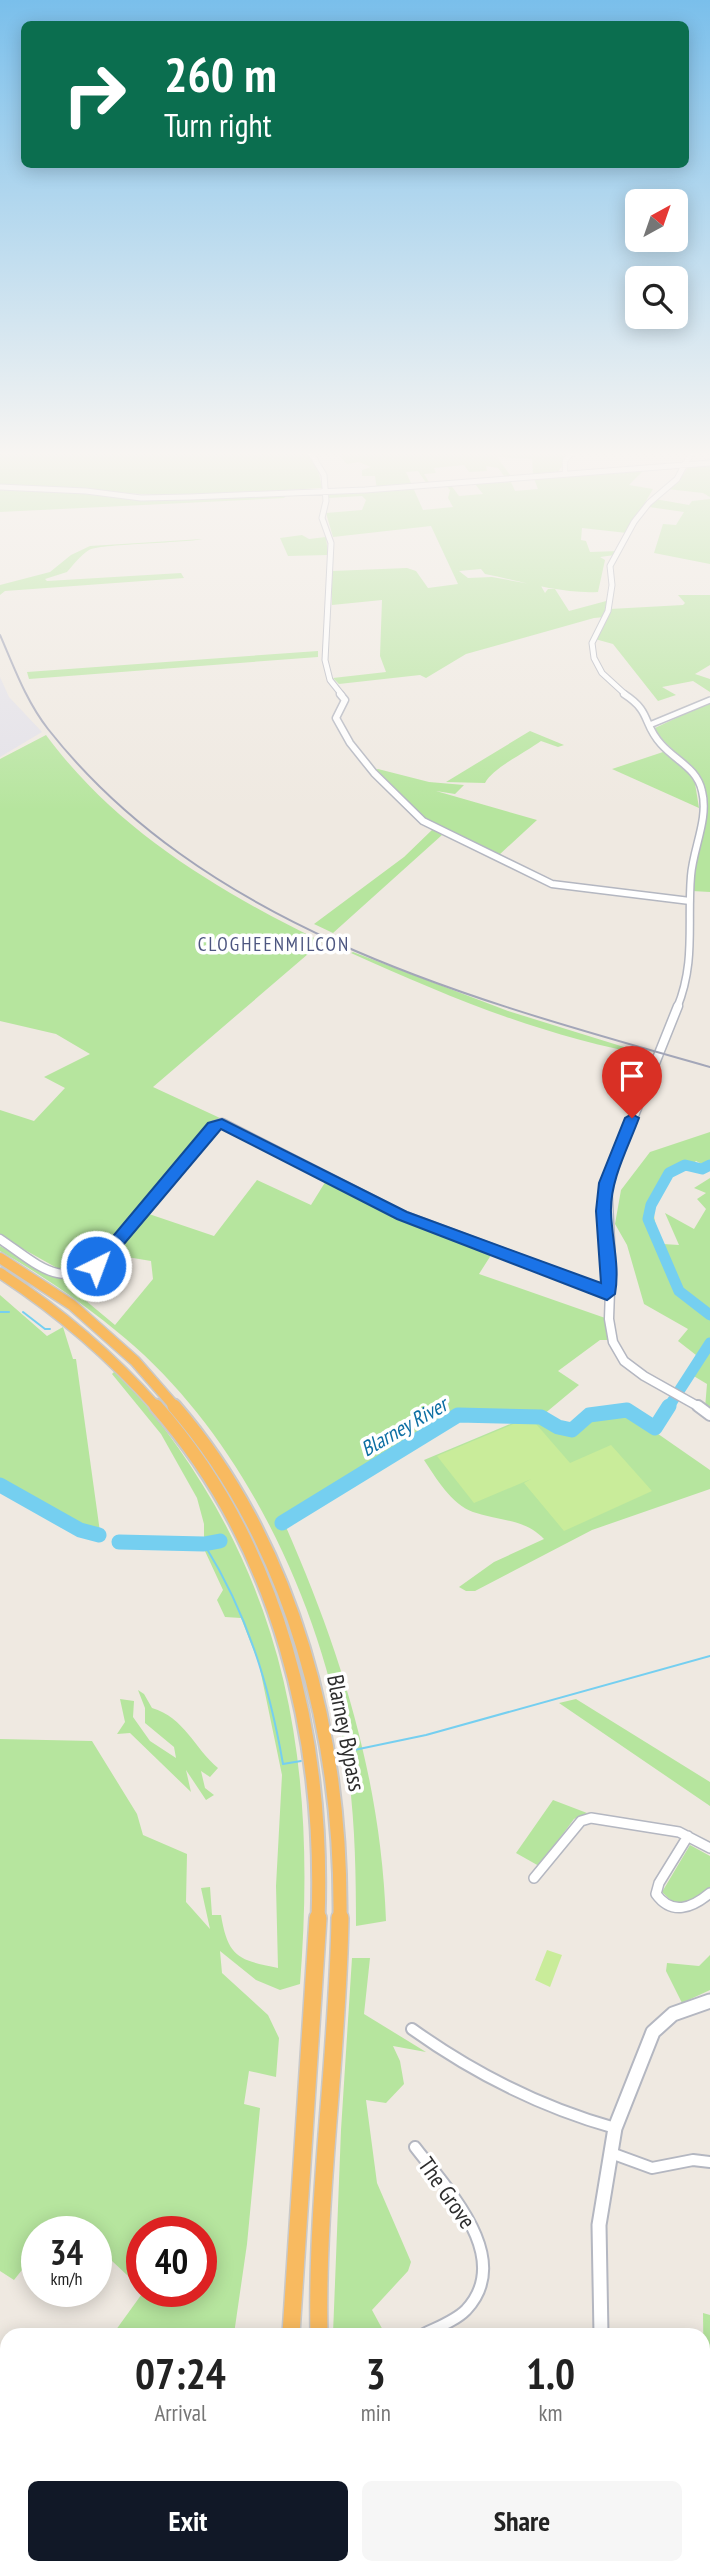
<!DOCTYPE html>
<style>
:root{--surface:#fff;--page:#f6f6f6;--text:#222;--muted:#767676;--accent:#111827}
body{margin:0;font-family:"PT Sans Narrow",sans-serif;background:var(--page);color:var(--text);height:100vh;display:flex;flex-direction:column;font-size:26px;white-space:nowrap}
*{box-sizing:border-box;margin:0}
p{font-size:23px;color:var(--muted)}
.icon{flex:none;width:38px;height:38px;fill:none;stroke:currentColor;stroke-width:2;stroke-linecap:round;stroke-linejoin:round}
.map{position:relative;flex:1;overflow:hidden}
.panel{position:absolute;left:0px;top:2328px;width:710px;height:247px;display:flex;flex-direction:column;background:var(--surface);border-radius:21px 21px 0 0;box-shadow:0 4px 18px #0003}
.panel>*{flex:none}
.guide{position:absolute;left:21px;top:21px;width:668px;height:147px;border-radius:10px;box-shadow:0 4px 18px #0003;background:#0b6e4f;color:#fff;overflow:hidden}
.needle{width:46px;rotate:40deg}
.controls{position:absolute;left:625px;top:189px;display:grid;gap:14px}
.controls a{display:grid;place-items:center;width:63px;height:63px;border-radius:10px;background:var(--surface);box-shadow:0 4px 18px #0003;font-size:35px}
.speed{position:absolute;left:21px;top:2216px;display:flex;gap:14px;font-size:35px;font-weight:700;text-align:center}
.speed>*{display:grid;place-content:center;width:91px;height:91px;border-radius:50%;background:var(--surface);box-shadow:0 4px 18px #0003;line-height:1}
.speed small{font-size:18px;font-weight:400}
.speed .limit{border:10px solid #d22;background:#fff;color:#111}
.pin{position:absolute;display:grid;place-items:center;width:60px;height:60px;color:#fff;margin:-72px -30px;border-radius:50% 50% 50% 0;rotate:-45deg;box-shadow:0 0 7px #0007}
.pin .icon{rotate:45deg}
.me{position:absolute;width:77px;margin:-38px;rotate:42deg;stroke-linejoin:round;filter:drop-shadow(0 0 5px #0008)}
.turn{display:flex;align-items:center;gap:24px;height:147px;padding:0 28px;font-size:32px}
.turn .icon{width:91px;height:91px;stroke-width:2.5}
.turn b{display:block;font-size:49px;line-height:60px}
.eta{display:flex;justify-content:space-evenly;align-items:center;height:119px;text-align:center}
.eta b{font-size:42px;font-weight:700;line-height:49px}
.primary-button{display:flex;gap:14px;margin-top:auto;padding:14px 28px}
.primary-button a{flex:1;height:80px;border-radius:10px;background:var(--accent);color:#fff;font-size:28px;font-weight:700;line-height:80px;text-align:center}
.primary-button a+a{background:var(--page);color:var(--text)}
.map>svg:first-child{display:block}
.industrial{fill:#e3e1e8}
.green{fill:#b6e59e}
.pitch{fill:#c9ec9a}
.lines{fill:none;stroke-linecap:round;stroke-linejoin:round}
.stream{stroke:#75cff0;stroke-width:2}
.river-far1{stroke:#75cff0;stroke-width:11}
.river{stroke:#75cff0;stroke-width:15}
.minor-far3-casing{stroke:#b4b7c1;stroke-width:6}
.minor-far2-casing{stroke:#b4b7c1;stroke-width:8}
.minor-far1-casing{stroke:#b4b7c1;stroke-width:12}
.minor-casing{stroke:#b4b7c1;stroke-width:14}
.tertiary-far4-casing{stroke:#b4b7c1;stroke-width:7}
.tertiary-far3-casing{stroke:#b4b7c1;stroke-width:9}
.tertiary-far2-casing{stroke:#b4b7c1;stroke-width:11}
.tertiary-far1-casing{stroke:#b4b7c1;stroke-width:14}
.tertiary-casing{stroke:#b4b7c1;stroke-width:17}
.trunk-far2-casing{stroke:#c9c9c9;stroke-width:13}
.trunk-far1-casing{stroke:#c9c9c9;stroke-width:17}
.trunk-casing{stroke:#c9c9c9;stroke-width:20}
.minor-far3{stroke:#fff;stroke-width:4.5}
.minor-far2{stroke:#fff;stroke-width:5}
.minor-far1{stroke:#fff;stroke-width:9}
.minor{stroke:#fff;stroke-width:10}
.tertiary-far4{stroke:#fff;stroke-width:5}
.tertiary-far3{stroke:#fff;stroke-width:6}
.tertiary-far2{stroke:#fff;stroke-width:8}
.tertiary-far1{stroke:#fff;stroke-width:10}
.tertiary{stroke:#fff;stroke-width:13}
.trunk-far2{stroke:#f8ba60;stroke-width:10}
.trunk-far1{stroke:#f8ba60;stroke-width:13}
.trunk{stroke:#f8ba60;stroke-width:17}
.rail{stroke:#a3a6b8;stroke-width:2}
.route{fill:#1a73e8;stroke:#114b97;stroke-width:2}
.labels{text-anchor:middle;stroke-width:7;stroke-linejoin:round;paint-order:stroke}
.far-quarter-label{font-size:19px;letter-spacing:2px;fill:#4d5680;stroke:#fff}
.water-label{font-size:21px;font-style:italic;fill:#0d6fa3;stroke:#fff}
.near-street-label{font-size:23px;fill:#2e2e2e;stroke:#fff}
</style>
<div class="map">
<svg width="710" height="2573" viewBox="0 0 710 2573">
<rect width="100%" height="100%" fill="#efe9e1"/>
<path class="industrial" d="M 0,677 L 9,697 L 42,732 L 0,757 Z"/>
<path class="green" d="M 0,450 L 307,450 L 317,464 L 322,488 L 173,496 L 0,485 Z
M 334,450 L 572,450 L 558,472 L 533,474 L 532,459 L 497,457 L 511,476 L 505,477 L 498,468 L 486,466 L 487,471 L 469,472 L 464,465 L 434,468 L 436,473 L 424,474 L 430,484 L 427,484 L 418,471 L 406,472 L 423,510 L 453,507 L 448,498 L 450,490 L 445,484 L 450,484 L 459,496 L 483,494 L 475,484 L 511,482 L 515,491 L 538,489 L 533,476 L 645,469 L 629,485 L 653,489 L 627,533 L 582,528 L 581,540 L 586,541 L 590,552 L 618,551 L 615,555 L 600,557 L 605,560 L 598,592 C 561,594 520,581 485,574 L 481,569 L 459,571 L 468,578 L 492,577 L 541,586 L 545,593 L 548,589 L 555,589 L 569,611 L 610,600 L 605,617 L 594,618 L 466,654 L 426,678 L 420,675 L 339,684 L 333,678 L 386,672 L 380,656 L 382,600 L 332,605 L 332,571 L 407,568 L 416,571 L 428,588 L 458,584 L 431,526 L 333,537 L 326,513 L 362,510 L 366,500 L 362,496 L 328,498 L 327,493 L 377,489 L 375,476 L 362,476 L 362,470 L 371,467 L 359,462 L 347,464 Z
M 710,465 L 710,497 L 703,493 L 667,489 L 681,478 L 689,466 Z
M 0,488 L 72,490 L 130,498 L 287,494 L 284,498 L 0,512 Z
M 655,499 L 689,505 L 692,501 L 710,499 L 710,564 L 654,553 L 663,524 L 676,525 L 684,512 L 649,507 Z
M 302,535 L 309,539 L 326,537 L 328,555 L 288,556 L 280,538 Z
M 203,539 C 184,543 98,544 89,550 C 80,556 74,564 67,572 L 45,579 L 47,581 L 181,573 L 184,578 L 5,591 L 0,595 L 0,585 L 50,572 L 71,555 L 90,546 Z
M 678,595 L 710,595 L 710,665 L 695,674 L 710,679 L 710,692 L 693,681 L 662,687 L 676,695 L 658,701 L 613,644 L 595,639 L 610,609 L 683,605 L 685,603 Z
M 318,651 L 318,657 L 29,679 L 27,672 Z
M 710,702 L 710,892 L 692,891 C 696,855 710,802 696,771 C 683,755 664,747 655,728 Z
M 530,731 L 564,745 L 558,747 L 541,741 C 523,754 493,768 485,783 L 446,782 Z
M 46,735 C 117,831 217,890 322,942 L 153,1087 L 220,1118 L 211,1122 L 104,1252 L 84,1268 L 57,1268 L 0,1236 L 0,1110 L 34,1121 L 65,1088 L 44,1077 L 90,1054 L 56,1034 L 0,1021 L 0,759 Z
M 666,751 L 694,777 L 699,808 L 612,769 Z
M 378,769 L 429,782 L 464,785 L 455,794 L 436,791 L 537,820 L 499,855 L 424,818 L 375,770 Z
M 433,829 L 442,835 L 333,933 L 314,924 L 404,857 Z
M 353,952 L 508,1011 L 653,1056 C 544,1037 451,998 351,953 Z
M 710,1132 L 710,1168 L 696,1161 L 685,1171 L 679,1168 C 652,1196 647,1209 663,1244 L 679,1245 L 665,1213 L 694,1229 L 706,1209 L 697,1199 L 706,1193 L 694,1188 L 710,1178 L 710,1412 L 705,1408 L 707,1384 L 687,1372 L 696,1355 L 678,1341 L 688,1329 L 644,1304 L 627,1245 L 615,1224 L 621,1190 L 650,1152 Z
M 329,1176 L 376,1202 L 493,1252 L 479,1274 L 608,1319 L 607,1340 L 600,1340 L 558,1371 L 579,1385 L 543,1415 L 531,1417 L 570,1433 L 591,1418 L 623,1414 L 638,1420 L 710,1470 L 710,1489 L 592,1530 L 475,1591 L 466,1591 L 459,1587 L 494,1562 L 544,1539 C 524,1518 498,1521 473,1512 C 451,1504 436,1478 424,1460 L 527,1417 L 458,1415 L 282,1523 L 280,1521 L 282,1527 L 286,1527 C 342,1655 381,1780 386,1921 L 356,1926 C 356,1870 355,1813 346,1757 C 322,1606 244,1439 126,1339 C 87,1306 44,1276 0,1251 L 0,1246 L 52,1276 L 88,1281 L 79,1295 L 115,1325 L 153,1279 L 151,1261 L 127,1257 L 114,1247 L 146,1213 L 214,1236 L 257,1180 L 311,1205 Z
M 0,1295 L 47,1336 L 63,1327 L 73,1359 L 76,1359 L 100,1532 L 0,1485 Z
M 116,1370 C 281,1553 319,1743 300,1984 L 280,1990 L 256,1980 L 220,1951 L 222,1973 L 268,2015 L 279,2038 L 276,2077 L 249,2071 L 244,2104 L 260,2108 L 247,2244 L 234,2334 L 113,2334 L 144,2291 L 201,2291 L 201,2231 L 142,2231 L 142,2289 L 96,2246 L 96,2231 L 80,2231 L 64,2217 L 53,2231 L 37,2231 L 37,2251 L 14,2280 L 0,2271 L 0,1739 L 92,1741 L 137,1814 L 143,1835 L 187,1854 L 186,1902 L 210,1929 L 201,1888 L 210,1887 L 212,1915 L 221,1915 C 228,1957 238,1960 278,1968 L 276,1886 L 282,1775 L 259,1664 L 241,1618 L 225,1617 L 217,1600 L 223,1590 L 204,1549 L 204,1524 L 197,1498 L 161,1434 L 112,1374 Z
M 138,1690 L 144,1694 L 152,1708 C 184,1717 195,1749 218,1768 L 210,1777 L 201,1771 L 205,1788 L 214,1795 L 206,1800 L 186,1770 L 191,1792 L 130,1733 L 117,1734 L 125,1722 L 120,1699 L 134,1701 L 133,1717 L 150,1741 L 176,1758 L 174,1747 L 145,1723 L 145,1708 Z
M 576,1699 L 710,1782 L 710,1806 L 559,1703 Z
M 553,1800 L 587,1813 L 574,1819 L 539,1866 L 516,1853 Z
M 690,1845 L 710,1856 L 710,1887 L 697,1899 L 676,1905 L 662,1892 Z
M 710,1955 L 710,1990 L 682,2003 L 666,1971 L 667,1963 L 699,1966 Z
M 352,1958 L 370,1958 L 364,2014 L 426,2052 L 393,2046 L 400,2061 L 404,2084 L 386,2103 L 366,2100 L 377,2183 L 411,2262 L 408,2271 L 372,2310 L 385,2334 L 333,2334 L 341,2130 Z
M 703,2313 L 710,2315 L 710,2396 L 704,2395 Z"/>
<path class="pitch" d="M 530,1417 L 570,1463 L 611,1445 L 652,1491 L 564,1531 L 524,1483 L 531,1479 L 474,1503 L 437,1456 Z
M 547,1950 L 562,1955 L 550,1987 L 535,1980 Z"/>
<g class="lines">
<path class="stream" d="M 0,1312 L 9,1312
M 23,1312 L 45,1329 L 50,1329
M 204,1544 C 247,1613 269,1684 283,1764 L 301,1761
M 335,1754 L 426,1735 L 710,1656"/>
<path class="river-far1" d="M 710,1165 L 702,1169 L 685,1165 L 669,1173 L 651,1205 L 648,1219 L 679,1291 L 710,1315
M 668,1408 L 710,1343"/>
<path class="river" d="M 0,1485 L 80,1530 L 99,1535
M 282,1523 L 458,1415 L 541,1417 L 558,1427 L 572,1430 L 589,1415 L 627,1410 L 655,1428 L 669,1406
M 119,1542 L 204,1544 L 220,1541"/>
<defs>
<path id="minor-far3" d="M 685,464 L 694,450
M 565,472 L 565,461 L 574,450"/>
<path id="minor-far2" d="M 652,724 L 710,700"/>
<path id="minor-far1" d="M 688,1836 L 659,1883 L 656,1894 C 672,1916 692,1908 710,1893
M 534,1878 L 581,1821 L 591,1818 L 679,1832 L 710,1848"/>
<path id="minor" d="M 412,2029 C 475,2074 540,2107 615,2128
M 415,2147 C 447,2189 515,2258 466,2310 C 455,2321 438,2327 424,2334
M 611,2153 L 652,2168 L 693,2160 L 710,2162
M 410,2567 L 416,2573"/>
<path id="tertiary-far4" d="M 309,450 L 324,475 L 326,501 L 322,518 L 331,543 L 325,660 L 330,680 L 342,695
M 0,487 L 86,491 L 141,498 L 190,497 L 365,490 L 710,463
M 626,695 L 602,673 L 594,658 L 592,643 L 608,611 L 612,585 L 610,566 L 634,522 L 649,503 L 677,479 L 685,464"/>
<path id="tertiary-far3" d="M 340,694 L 345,700 L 336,718 L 350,743 L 374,773 L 423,821 L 552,884 L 690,901
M 624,694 C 652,712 642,723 661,744 C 676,761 697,768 702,791 C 709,819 693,848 691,876 C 687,923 696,962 677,1008"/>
<path id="tertiary-far2" d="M 678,1006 L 607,1183 L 611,1262 L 609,1319 L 613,1342 L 624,1361 L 644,1376 L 701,1408
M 0,1239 C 40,1266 61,1292 106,1257 L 213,1126 L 222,1123 L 402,1215 L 596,1287 L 607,1294"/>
<path id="tertiary-far1" d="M 698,1406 L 710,1415"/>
<path id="tertiary" d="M 601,2334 L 599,2225 L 615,2128 L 653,2032 L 673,2014 L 710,2001
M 515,2573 L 516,2567"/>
<path id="trunk-far2" d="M 0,1258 L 72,1305 L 135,1361 L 176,1408
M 0,1273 C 60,1312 110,1355 157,1408"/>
<path id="trunk-far1" d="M 156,1406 C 279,1545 325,1738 318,1919
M 174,1406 C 295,1546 342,1739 340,1919"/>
<path id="trunk" d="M 291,2334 L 318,1918
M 319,2334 C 316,2195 338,2057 340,1918
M 292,2567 L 292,2573
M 311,2567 L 312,2573
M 337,2567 L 338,2573"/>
</defs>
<use href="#minor-far3" class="minor-far3-casing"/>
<use href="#minor-far2" class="minor-far2-casing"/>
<use href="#minor-far1" class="minor-far1-casing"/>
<use href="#minor" class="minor-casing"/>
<use href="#tertiary-far4" class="tertiary-far4-casing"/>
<use href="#tertiary-far3" class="tertiary-far3-casing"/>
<use href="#tertiary-far2" class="tertiary-far2-casing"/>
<use href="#tertiary-far1" class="tertiary-far1-casing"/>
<use href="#tertiary" class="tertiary-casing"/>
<use href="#trunk-far2" class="trunk-far2-casing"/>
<use href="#trunk-far1" class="trunk-far1-casing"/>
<use href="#trunk" class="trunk-casing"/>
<use href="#minor-far3" class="minor-far3"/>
<use href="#minor-far2" class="minor-far2"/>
<use href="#minor-far1" class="minor-far1"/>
<use href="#minor" class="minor"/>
<use href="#tertiary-far4" class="tertiary-far4"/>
<use href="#tertiary-far3" class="tertiary-far3"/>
<use href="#tertiary-far2" class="tertiary-far2"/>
<use href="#tertiary-far1" class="tertiary-far1"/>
<use href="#tertiary" class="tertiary"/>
<use href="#trunk-far2" class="trunk-far2"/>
<use href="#trunk-far1" class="trunk-far1"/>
<use href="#trunk" class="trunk"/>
<path class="rail" d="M 0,635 C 14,667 26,701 48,729 C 207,931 474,1000 710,1067"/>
</g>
<linearGradient id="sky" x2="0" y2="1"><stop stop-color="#7abfeb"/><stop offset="0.56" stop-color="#f8f5f2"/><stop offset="1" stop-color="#f8f5f2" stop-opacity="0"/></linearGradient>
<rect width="710" height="810" fill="url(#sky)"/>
<path class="route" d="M 632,1114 L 639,1118 C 628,1148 610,1180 611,1212 C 612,1241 620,1266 615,1294 L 607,1300 L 397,1219 L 221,1129 L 102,1270 L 96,1271 L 88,1266 L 208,1123 L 222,1119 L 407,1212 L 601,1283 L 596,1211 L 599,1183 L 625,1118 Z"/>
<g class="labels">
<g class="far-quarter-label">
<text x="274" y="951">CLOGHEENMILCON</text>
</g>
<g class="water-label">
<text transform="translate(404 1427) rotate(-30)" y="7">Blarney River</text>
</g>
<g class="near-street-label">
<text transform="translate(346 1733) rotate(79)" y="8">Blarney Bypass</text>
<text transform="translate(447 2193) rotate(55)" y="8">The Grove</text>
</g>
</g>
</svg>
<div class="controls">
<a><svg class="needle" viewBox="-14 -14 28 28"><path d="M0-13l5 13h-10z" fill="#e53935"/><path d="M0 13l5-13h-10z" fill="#767676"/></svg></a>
<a><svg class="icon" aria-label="search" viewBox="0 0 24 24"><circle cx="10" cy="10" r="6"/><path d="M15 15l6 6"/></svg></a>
</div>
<div class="speed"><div>34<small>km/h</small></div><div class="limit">40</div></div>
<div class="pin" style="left:632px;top:1118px;background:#d93025"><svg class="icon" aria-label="arrive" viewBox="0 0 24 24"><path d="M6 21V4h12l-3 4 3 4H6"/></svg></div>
<svg class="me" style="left:96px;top:1266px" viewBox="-20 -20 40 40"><circle r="17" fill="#1a73e8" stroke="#fff" stroke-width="3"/><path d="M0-11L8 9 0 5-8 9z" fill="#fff"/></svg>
<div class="guide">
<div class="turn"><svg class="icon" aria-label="right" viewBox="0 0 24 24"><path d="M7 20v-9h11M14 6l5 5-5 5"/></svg><div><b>260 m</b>Turn right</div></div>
</div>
<section class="panel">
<div class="eta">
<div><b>07:24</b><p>Arrival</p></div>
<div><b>3</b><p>min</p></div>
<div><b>1.0</b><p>km</p></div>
</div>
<div class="primary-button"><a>Exit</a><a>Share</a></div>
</section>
</div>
